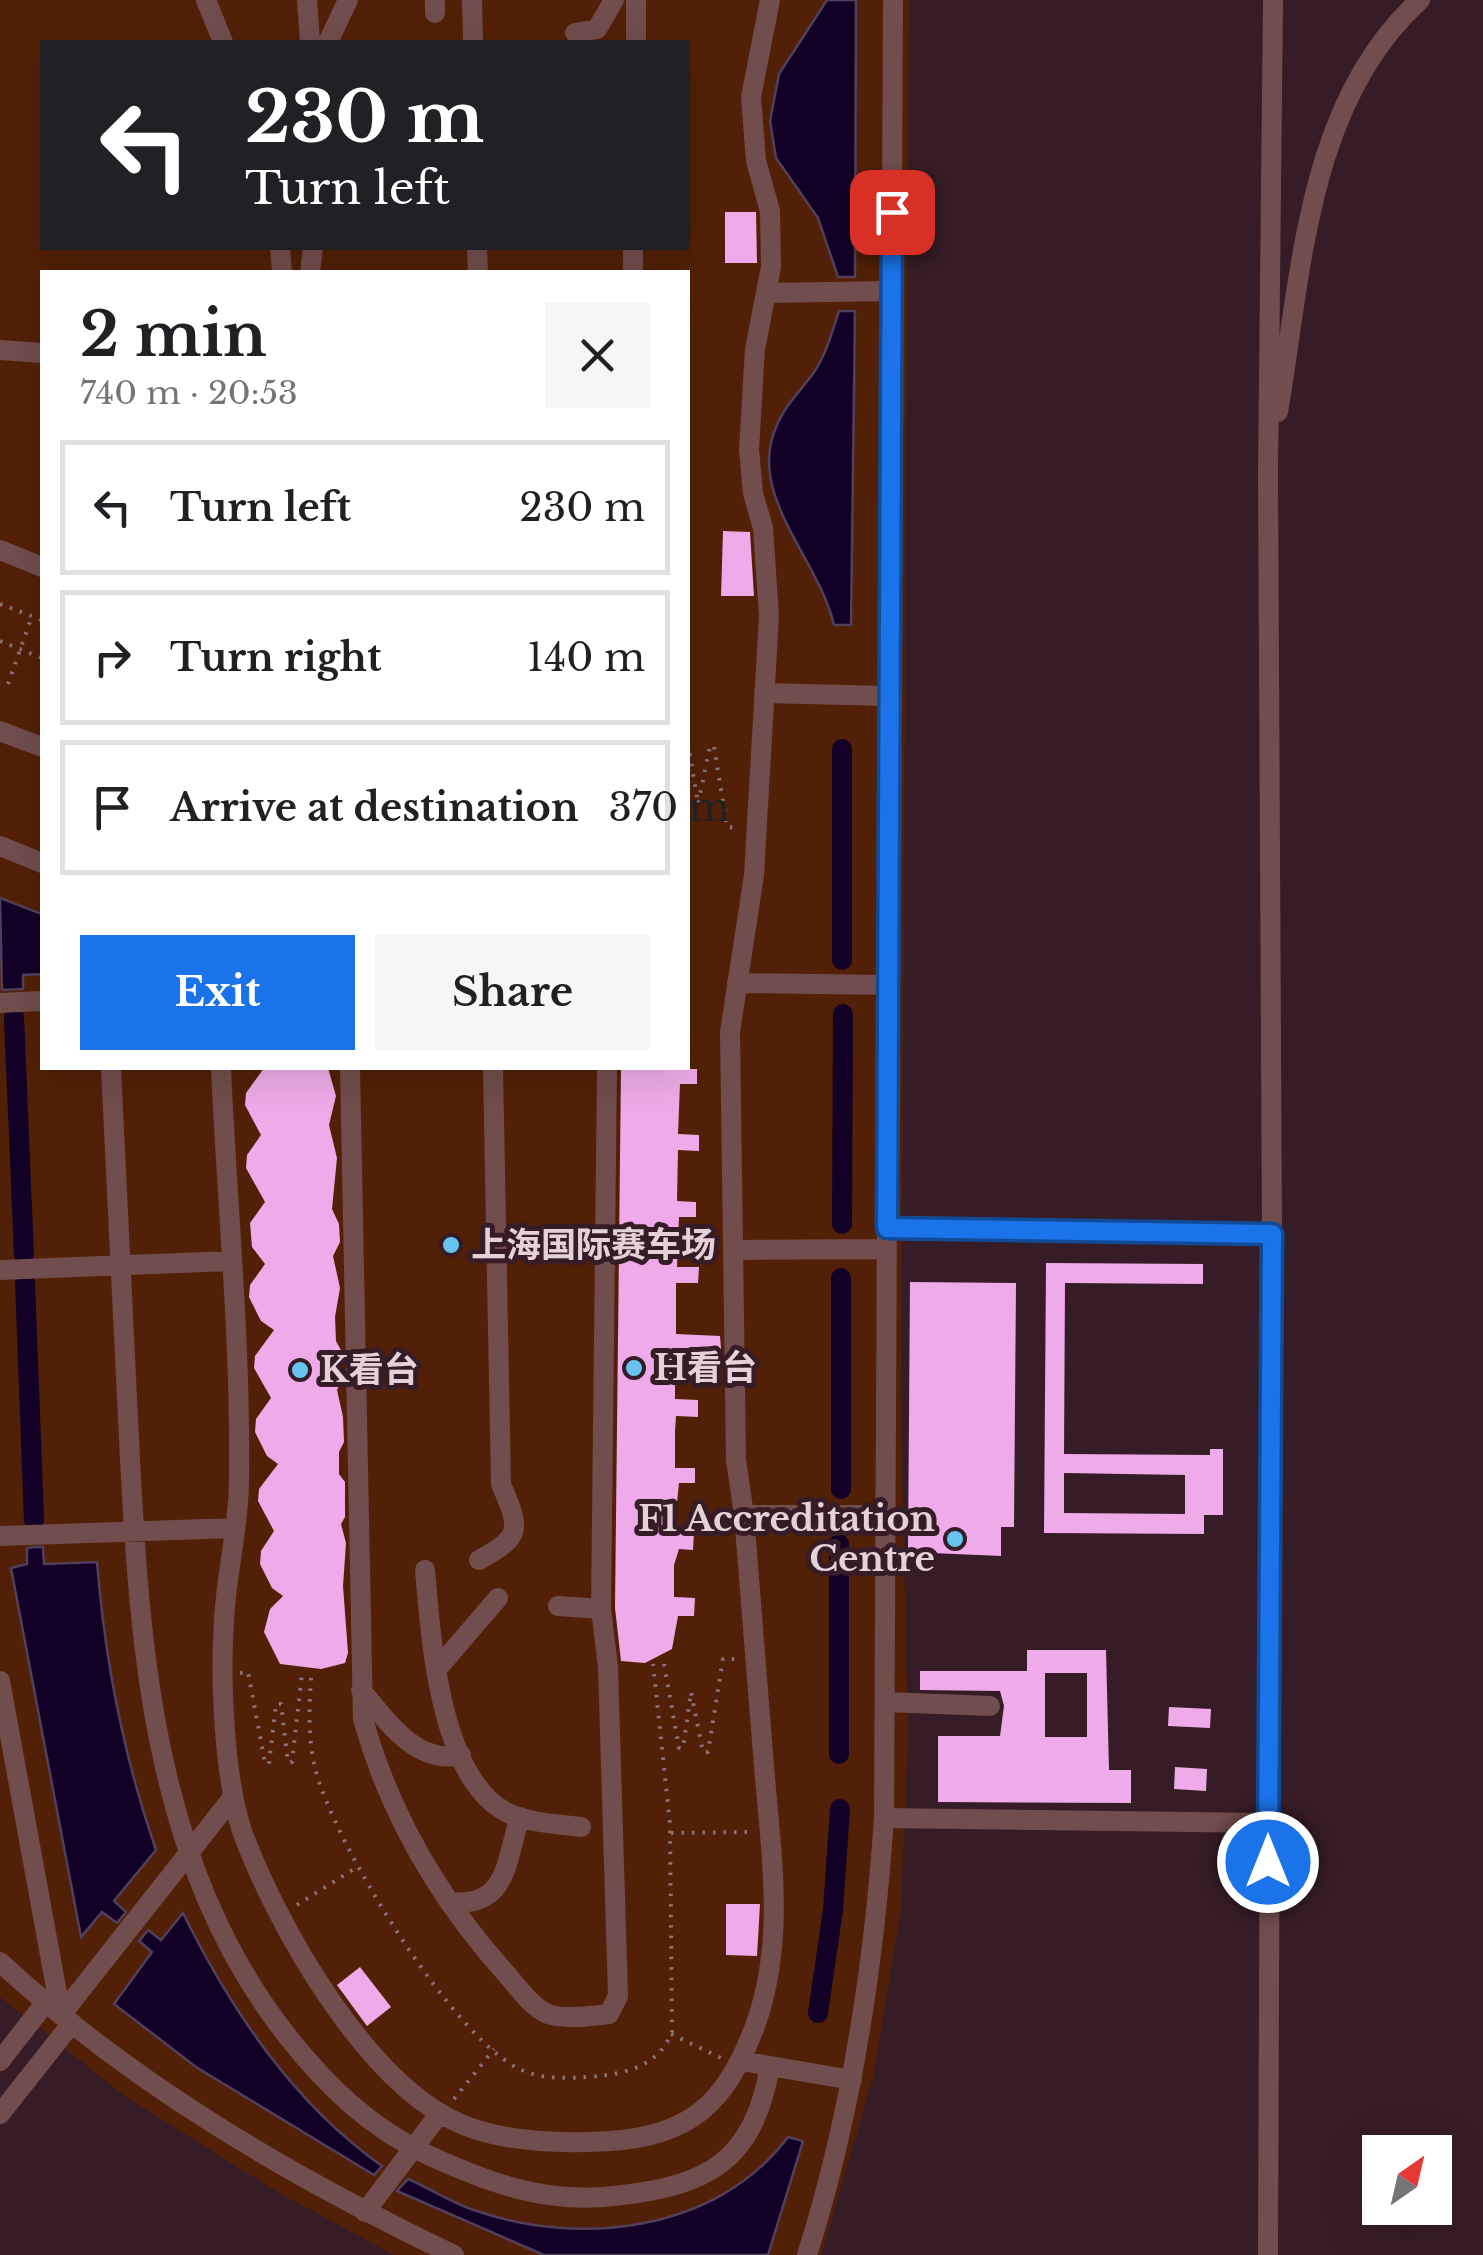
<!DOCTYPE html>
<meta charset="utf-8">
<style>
:root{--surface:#fff;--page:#f6f6f6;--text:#202124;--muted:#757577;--line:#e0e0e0;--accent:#1a73e8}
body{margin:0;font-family:"Libre Baskerville","Noto Sans SC",serif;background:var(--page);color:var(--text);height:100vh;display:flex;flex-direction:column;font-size:38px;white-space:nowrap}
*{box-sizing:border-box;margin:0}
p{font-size:32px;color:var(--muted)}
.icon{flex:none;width:55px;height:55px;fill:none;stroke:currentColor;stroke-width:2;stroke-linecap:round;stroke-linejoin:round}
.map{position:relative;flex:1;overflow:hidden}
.side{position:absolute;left:40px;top:270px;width:650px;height:800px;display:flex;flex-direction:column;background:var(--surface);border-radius:0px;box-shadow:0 10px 40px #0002}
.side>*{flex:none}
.banner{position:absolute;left:40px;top:40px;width:650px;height:210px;border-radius:0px;box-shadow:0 10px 40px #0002;background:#202124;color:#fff;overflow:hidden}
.needle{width:65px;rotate:34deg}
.tools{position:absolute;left:1362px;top:2135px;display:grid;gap:20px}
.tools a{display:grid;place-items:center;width:90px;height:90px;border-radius:0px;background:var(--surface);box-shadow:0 10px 40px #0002;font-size:50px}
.pin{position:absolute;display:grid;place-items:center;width:85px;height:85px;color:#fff;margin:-42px;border-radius:20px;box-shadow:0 5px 15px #0006}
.me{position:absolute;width:110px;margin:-55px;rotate:0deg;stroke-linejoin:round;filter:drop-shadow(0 0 8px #0008)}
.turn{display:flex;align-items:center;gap:35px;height:210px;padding:0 40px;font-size:45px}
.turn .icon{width:130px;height:130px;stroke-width:2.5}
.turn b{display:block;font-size:70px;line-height:85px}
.round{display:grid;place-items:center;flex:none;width:105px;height:105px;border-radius:0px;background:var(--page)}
.overview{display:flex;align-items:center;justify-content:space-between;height:170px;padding:0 40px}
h1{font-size:60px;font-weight:800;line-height:75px}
.action{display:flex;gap:20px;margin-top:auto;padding:20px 40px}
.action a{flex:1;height:115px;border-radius:0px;background:var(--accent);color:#fff;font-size:40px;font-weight:800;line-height:115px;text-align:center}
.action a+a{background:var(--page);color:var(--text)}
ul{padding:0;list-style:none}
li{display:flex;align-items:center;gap:30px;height:135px;margin:0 20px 15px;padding:0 20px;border:5px solid var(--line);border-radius:0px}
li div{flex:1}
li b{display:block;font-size:38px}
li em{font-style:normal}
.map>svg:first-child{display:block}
.green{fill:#522007;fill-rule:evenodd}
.water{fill:#130027;stroke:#523f5c;stroke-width:2.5}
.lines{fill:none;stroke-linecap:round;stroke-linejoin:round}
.canal{stroke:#130027;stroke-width:20}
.building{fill:#efabe9;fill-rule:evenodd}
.path{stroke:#8a737b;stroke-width:4;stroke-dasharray:2.5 8;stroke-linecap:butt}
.minor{stroke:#724d4d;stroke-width:20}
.route-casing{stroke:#114b97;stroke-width:25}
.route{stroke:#1a73e8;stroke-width:18}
.poi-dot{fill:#67c4f0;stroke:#361c26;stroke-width:4}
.labels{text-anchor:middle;stroke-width:10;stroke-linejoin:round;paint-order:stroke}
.poi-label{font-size:35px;font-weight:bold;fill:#e5d2d9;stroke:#361c26;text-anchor:start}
</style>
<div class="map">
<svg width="1483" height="2255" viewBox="0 0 1483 2255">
<rect width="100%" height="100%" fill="#361c26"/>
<path class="green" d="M 0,0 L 909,0 L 901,1423 L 908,1738 L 901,1908 L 873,2078 L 821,2255 L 394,2255 L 274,2190 L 125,2096 L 0,1997 ZM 42,42 L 688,42 L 688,248 L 42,248 ZM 42,272 L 688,272 L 688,1068 L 42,1068 Z"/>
<path class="water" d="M 827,0 L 856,0 L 855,277 L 838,277 L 818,218 L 776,158 L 770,121 L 779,74 Z
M 839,311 L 855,311 L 851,625 L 834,625 C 818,557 745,494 777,425 C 785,406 800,391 812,375 C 826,356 832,332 839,311 Z
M 0,898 L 42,914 L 42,974 L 23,975 L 23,989 L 2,990 Z
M 35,1547 L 43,1547 L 44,1564 L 97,1562 C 105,1662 123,1755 156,1850 L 114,1901 L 126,1912 L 117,1923 L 102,1912 L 81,1937 L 11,1568 L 27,1564 L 27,1548 Z
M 183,1913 C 231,2010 293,2103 382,2166 L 374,2175 L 196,2067 L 114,2004 L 152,1952 L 139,1941 L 148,1930 L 161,1940 Z
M 788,2137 L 803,2141 L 768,2255 L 544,2255 L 397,2191 L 408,2179 C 429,2188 449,2201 471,2209 C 578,2248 717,2232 788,2137 Z"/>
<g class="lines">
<path class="canal" d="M 842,960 L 842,749
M 14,1017 L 24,1255
M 842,1224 L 843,1014
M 25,1283 L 34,1520
M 841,1489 L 841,1278
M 839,1754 L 839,1544
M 818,2013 L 833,1910 L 840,1809"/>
</g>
<path class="building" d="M 725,212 L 756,212 L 757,263 L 725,263 Z
M 723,531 L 750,532 L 754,596 L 721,596 Z
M 264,1068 L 328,1068 L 336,1096 L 329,1125 L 337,1158 L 332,1209 L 339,1224 L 340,1242 L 333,1256 L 340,1288 L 335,1317 L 336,1341 L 342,1352 L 342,1380 L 337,1390 L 343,1417 L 344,1442 L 339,1452 L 339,1474 L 345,1482 L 345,1517 L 341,1524 L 346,1543 L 343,1586 L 348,1653 L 345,1663 L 321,1669 L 280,1664 L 264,1632 L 270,1609 L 283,1596 L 272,1588 L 260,1564 L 261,1551 L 274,1531 L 258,1501 L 259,1489 L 278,1464 L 267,1456 L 255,1432 L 256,1419 L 271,1398 L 254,1368 L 255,1356 L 274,1330 L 261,1321 L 249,1297 L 250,1285 L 265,1264 L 252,1247 L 250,1223 L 265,1202 L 246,1168 L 247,1155 L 261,1135 L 245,1105 L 246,1093 Z
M 621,1068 L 697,1069 L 697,1084 L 680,1084 L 678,1134 L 699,1135 L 699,1151 L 678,1150 L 677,1201 L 696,1202 L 696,1217 L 679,1217 L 677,1267 L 699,1267 L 698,1283 L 676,1283 L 676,1334 L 720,1336 L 721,1349 L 679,1348 L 675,1375 L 675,1399 L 698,1400 L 698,1417 L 676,1416 L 675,1432 L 675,1468 L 695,1468 L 695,1483 L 679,1483 L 674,1531 L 694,1532 L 693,1550 L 679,1549 L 674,1565 L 674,1597 L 695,1598 L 694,1616 L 678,1616 L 672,1649 L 645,1663 L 621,1661 L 615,1608 Z
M 1046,1263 L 1203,1264 L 1203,1284 L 1065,1283 L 1064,1454 L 1210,1455 L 1210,1449 L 1223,1449 L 1223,1515 L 1204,1515 L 1204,1534 L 1044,1533 ZM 1064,1473 L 1185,1475 L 1185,1514 L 1064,1513 Z
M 910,1282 L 1016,1283 L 1014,1527 L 1001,1527 L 1001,1556 L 908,1552 Z
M 1027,1650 L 1106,1650 L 1109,1770 L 1131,1770 L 1131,1803 L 938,1802 L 938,1736 L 1000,1736 L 1004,1706 L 1000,1691 L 920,1690 L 920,1671 L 1027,1671 ZM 1045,1673 L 1087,1673 L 1087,1737 L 1045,1737 Z
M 1169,1707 L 1211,1709 L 1210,1728 L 1168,1726 Z
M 1175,1767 L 1207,1769 L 1206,1791 L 1174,1789 Z
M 726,1904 L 760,1904 L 757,1956 L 726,1955 Z
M 360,1967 L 391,2007 L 367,2026 L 337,1985 Z"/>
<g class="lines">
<path class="path" d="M 0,604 L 42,620
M 0,641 L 42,658
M 8,684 L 32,616
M 688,743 L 698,804 L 710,746 L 714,746 L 727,827 L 737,828
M 664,1664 L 679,1748 L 683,1748 L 691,1692 L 703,1752 L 708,1752 L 723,1659 L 736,1659
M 240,1673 L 248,1672 L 265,1763 L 269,1764 L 276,1704 L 281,1704 L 288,1762 L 292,1762 L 302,1673
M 311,1678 C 309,1708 308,1739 315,1768 C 332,1840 456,2045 524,2071 C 548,2081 582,2078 607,2075 C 636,2071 662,2060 672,2031 L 670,1824 L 653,1664
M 671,1833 L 751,1832
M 297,1905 L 357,1867
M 671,2034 L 721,2058
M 454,2099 L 494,2049"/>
<path class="minor" d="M 206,0 L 223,42
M 307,0 L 310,42
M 435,0 L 435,13
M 472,0 L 473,42
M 575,33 L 597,29 L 614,0
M 328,42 L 348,0
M 636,42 L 636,0
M 280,248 L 282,272
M 477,248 L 478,272
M 310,272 L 313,248
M 633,272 L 633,248
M 766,293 L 891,291
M 0,350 L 42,353
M 1278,412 C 1302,272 1307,102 1420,0
M 0,550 L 42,567
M 764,693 L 888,696
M 0,731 L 42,747
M 0,846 L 42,863
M 737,983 L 888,985
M 0,1003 L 42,1001
M 111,1068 C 117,1178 122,1288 127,1398 C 138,1620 144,1854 288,2037 C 327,2086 370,2128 428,2155 C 489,2183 546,2204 614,2196 C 707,2186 753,2163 770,2066
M 221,1068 C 227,1204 241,1343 239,1481 C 239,1527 226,1574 224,1621 C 220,1678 224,1777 242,1831 C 276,1924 366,2084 461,2124 C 506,2143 562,2144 610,2141 C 692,2136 727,2101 755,2026 C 786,1941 771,1854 764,1766 C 758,1683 751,1599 744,1515 L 736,1460 L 730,1032 L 754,875 L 769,616 L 763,528 L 753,493 L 749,450 L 755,349 L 771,267 L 770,211 L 756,161 L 751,97 L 770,0
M 350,1068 L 363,1719 C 390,1816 442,1903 509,1977 C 519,1989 532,2007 548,2014 C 564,2020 592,2016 609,2014 L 618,1996 L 608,1667 L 601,1609 L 607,1068
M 887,1228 L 1272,1234
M 733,1250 L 887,1249
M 0,1270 L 230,1261
M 744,1515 L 886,1515
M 0,1536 L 235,1528
M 479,1560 C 523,1536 520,1529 501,1484 L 493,1068
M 425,1570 C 431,1637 439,1776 506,1812 C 528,1823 557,1824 581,1827
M 558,1606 L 601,1609
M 438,1668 L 498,1598
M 0,1681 L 61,2015
M 361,1690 C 387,1721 416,1765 461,1755
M 885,1702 L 990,1706
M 884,1818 L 1268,1823
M 449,1902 C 508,1908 505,1863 520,1817
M 0,1962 C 133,2085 292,2177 454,2255
M 61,2015 L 233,1797
M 0,2061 L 46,2002
M 741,2061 L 852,2080
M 0,2114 L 72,2023
M 365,2212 L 440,2113
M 807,2255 C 852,2113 874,1967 884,1818 L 893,0
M 1268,2255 L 1272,1234 L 1268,473 L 1273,0"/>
</g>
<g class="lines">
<defs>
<path id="route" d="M 892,212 L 887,1228 L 1272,1234 L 1268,1862"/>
</defs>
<use href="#route" class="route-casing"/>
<use href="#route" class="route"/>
</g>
<g class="poi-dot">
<circle cx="451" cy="1245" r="10"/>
<circle cx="634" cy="1368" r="10"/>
<circle cx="300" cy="1370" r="10"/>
<circle cx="955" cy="1539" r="10"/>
</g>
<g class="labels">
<g class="poi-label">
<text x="471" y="1257">上海国际赛车场</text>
<text x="654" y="1380">H看台</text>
<text x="320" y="1382">K看台</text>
<text x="935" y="1531" text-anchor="end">F1 Accreditation<tspan x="935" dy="40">Centre</tspan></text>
</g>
</g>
</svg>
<div class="tools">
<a><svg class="needle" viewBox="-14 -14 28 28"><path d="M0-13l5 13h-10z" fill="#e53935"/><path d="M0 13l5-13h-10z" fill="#757577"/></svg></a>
</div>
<div class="pin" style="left:892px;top:212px;background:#d93025"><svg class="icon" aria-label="arrive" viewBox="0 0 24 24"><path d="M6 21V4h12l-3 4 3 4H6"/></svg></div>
<svg class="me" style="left:1268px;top:1862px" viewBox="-20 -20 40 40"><circle r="17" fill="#1a73e8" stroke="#fff" stroke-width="3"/><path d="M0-11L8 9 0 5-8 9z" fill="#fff"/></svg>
<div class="banner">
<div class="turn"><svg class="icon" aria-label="left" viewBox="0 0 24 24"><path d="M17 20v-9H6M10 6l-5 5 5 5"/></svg><div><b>230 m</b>Turn left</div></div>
</div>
<section class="side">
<div class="overview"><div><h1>2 min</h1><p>740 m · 20:53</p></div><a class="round"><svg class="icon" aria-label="close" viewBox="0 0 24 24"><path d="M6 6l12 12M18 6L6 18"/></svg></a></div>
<ul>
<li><svg class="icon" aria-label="left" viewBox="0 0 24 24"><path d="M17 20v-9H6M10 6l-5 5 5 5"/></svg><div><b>Turn left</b></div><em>230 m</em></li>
<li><svg class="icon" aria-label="right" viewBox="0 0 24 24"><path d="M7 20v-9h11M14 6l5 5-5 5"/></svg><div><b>Turn right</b></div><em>140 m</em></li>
<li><svg class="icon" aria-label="arrive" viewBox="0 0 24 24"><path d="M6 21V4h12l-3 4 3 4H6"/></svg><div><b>Arrive at destination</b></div><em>370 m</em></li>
</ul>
<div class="action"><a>Exit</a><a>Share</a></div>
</section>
</div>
